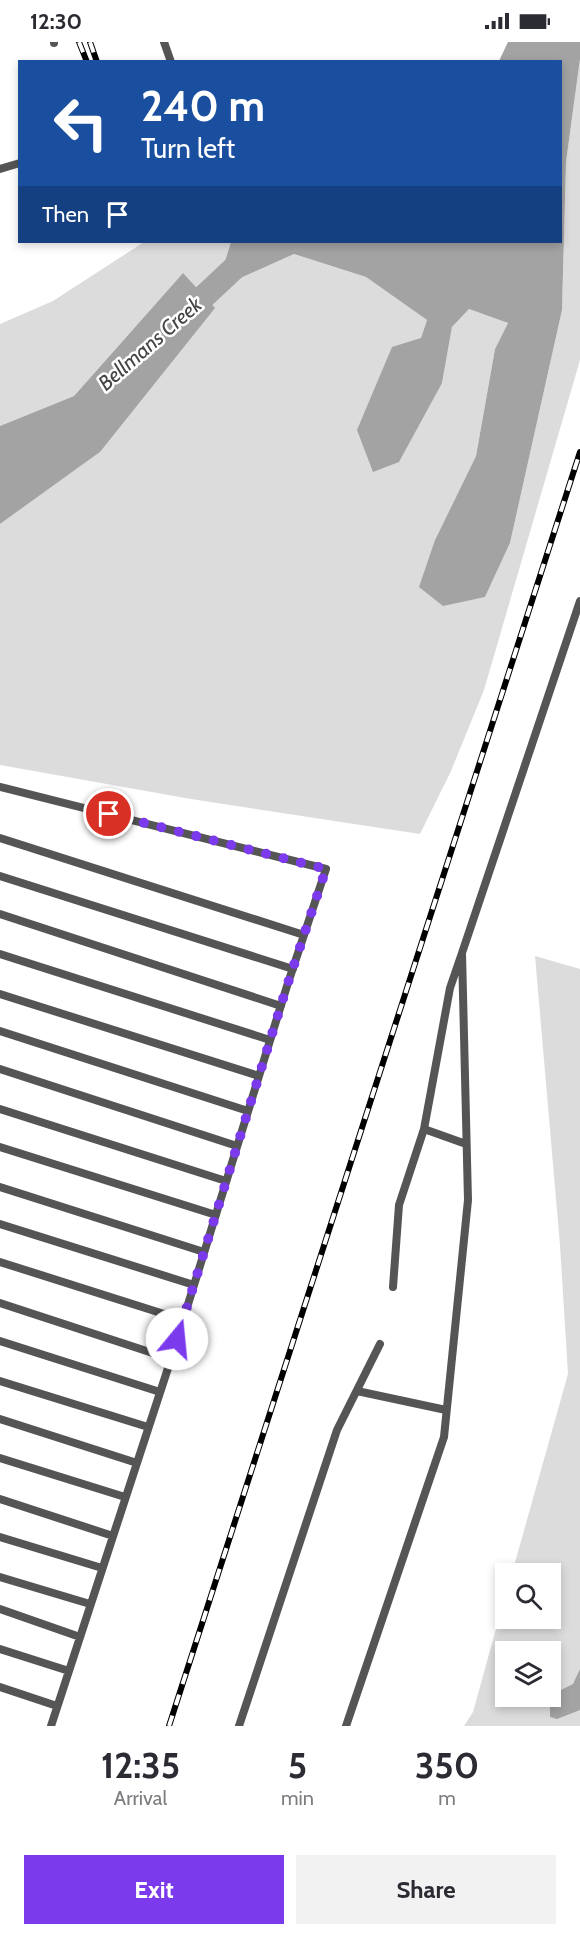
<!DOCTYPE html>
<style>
:root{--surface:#fff;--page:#f2f2f3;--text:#2b2b33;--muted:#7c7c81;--accent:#7c3aed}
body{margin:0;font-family:Cabin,sans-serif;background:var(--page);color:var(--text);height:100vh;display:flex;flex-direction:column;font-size:22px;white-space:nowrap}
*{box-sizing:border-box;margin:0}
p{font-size:20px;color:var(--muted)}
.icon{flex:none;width:33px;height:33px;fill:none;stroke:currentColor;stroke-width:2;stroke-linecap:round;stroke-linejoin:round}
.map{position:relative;height:1684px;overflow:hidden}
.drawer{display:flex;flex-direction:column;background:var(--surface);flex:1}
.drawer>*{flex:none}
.hud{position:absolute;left:18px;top:18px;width:544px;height:183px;border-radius:0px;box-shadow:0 3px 9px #0003;background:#1a4fa0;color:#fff;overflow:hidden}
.tools{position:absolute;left:495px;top:1521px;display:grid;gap:12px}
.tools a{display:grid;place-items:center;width:66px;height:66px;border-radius:0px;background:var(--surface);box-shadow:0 3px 9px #0003;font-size:30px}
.pin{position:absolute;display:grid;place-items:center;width:51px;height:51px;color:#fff;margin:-26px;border:3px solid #fff;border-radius:50%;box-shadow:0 2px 6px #0007}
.me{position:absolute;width:66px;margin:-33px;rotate:17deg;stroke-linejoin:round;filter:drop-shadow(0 0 4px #0008)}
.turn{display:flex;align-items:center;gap:21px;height:126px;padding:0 24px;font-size:27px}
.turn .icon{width:78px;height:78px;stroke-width:2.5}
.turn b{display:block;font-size:42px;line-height:51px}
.then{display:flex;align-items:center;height:57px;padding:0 24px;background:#0003;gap:12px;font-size:22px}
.eta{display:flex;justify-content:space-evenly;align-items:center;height:102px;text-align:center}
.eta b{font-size:36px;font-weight:700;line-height:42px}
.button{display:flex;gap:12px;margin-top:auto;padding:12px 24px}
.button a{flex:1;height:69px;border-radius:0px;background:var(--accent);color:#fff;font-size:24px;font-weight:700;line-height:69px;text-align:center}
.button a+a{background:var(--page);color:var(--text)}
.status{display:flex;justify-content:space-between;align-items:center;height:42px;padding:0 30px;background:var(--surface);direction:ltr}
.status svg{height:16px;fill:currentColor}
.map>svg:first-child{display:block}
.green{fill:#dcdcdc;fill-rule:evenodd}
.water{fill:#a3a3a3}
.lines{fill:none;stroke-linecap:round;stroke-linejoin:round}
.river{stroke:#a3a3a3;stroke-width:24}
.lane{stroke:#555;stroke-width:8}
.rail-casing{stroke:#000;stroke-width:6}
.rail{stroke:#fff;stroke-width:4;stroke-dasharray:11;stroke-linecap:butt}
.route{stroke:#7c3aed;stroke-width:10;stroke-dasharray:0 18}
.labels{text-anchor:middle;stroke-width:5;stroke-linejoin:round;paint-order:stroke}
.water-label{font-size:21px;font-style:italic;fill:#444;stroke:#fff}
</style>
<div class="status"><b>12:30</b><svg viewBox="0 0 49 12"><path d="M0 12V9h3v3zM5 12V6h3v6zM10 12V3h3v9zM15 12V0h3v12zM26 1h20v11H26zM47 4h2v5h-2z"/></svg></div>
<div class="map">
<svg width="580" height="1684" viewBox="0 0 580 1684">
<rect width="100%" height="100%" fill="#fff"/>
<path class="green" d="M 580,17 L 580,318 L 484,648 L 451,729 L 420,792 L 191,757 L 0,723 L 0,482 L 100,410 L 183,231 L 74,354 L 0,384 L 0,282 L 53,259 L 144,200 L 231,200 L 225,219 L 236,238 L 294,212 L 366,235 L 427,278 L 421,296 L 442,341 L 452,285 L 469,267 L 508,281 L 495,307 L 476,414 L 435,498 L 485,555 L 510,501 L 562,268 L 566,120 Z
M 535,914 L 580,927 L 580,1684 L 464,1684 L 473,1670 L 505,1554 L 506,1576 L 550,1576 L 550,1532 L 512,1531 L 568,1332 L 560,1203 ZM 506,1610 L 550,1610 L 550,1654 L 506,1654 Z"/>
<path class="water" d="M 508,0 L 580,0 L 580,17 L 566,120 L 562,268 L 510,501 L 485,555 L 443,564 L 419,545 L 435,498 L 476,414 L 495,307 L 508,281 L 469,267 L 452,285 L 442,341 L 399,420 L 373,430 L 357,388 L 392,305 L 421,296 L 427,278 L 366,235 L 294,212 L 236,238 L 225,219 L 231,200 L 561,200 L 561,20 L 499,19 Z
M 183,231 L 215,266 L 100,410 L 0,482 L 0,384 L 74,354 Z
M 580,1627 L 580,1668 L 557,1677 L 550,1675 L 550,1664 L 555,1651 L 573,1642 Z"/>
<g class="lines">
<path class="river" d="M 182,275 L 262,200"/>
<path class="lane" d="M 54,0 L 54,1
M 164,0 L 171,20
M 0,127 L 20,121
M 0,745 L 326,827 L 287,944 L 171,1317 L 51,1684
M 0,796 L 304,893
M 0,834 L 293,927
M 0,872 L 281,964
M 462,911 L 580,559
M 0,912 L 270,998
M 0,952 L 259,1034
M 0,989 L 248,1069
M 0,1027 L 237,1104
M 0,1067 L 226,1139
M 424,1087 L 466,1102
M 0,1105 L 216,1173
M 0,1145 L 204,1210
M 0,1182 L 194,1243
M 0,1220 L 183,1278
M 0,1261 L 171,1317
M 0,1299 L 160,1350
M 0,1339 L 148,1385
M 357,1349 L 446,1368
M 0,1377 L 137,1421
M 0,1416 L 125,1455
M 0,1457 L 113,1494
M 0,1495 L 102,1526
M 0,1535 L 90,1562
M 0,1567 L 80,1595
M 0,1607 L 69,1629
M 0,1645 L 57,1664
M 239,1684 L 337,1388 L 380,1302
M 346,1684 L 444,1395 L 468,1158 L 462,911 L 450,946 L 424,1087 L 399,1163 L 393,1245"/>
<defs>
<path id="rail" d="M 79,0 L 87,20
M 90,0 L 97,20
M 169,1684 L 580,410"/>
</defs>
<use href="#rail" class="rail-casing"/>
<use href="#rail" class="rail"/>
</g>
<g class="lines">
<path class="route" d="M 109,772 L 326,827 L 287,944 L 177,1297"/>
</g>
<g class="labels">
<g class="water-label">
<text transform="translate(150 302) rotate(-41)" y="7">Bellmans Creek</text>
</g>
</g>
</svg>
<div class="tools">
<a><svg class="icon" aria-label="search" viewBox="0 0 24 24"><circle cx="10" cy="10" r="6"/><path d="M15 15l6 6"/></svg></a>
<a><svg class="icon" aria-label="layers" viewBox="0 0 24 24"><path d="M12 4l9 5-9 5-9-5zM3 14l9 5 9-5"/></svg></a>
</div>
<div class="pin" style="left:109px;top:772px;background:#d93025"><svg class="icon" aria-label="arrive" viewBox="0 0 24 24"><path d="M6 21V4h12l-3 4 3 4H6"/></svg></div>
<svg class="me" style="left:177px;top:1297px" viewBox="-20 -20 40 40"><circle r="19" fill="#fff"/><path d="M0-13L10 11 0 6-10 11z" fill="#7c3aed"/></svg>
<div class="hud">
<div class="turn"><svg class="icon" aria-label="left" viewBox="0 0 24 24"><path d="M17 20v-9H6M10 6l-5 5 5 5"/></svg><div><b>240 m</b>Turn left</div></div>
<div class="then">Then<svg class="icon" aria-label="arrive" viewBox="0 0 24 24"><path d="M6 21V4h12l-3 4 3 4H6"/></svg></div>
</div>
</div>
<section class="drawer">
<div class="eta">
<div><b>12:35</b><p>Arrival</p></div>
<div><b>5</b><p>min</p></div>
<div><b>350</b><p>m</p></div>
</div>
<div class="button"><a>Exit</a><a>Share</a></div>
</section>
